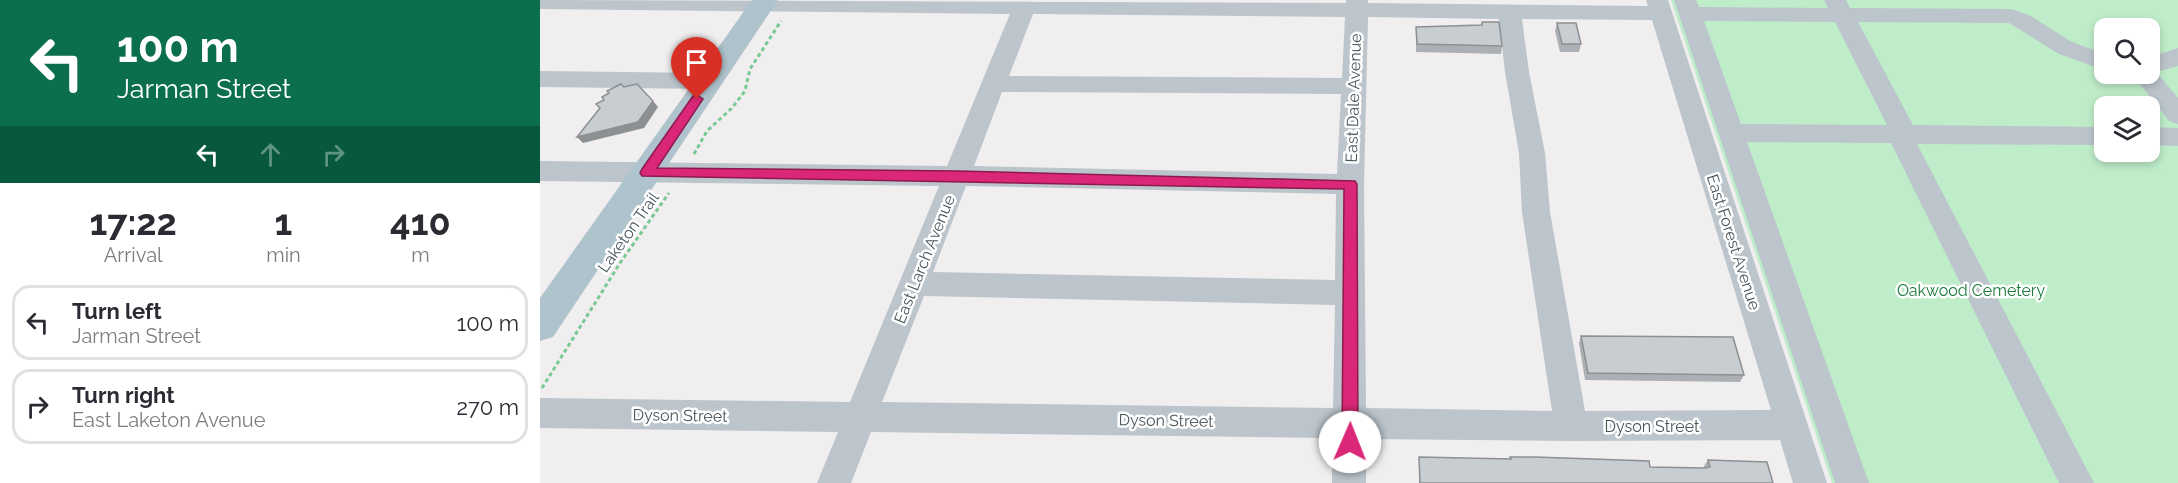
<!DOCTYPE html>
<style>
:root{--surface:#fff;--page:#f2f2f3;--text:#2b2b33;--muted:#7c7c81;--line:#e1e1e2}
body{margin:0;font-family:Raleway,sans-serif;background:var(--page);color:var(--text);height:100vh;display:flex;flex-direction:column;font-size:22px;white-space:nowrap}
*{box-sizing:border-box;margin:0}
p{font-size:20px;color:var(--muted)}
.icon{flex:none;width:33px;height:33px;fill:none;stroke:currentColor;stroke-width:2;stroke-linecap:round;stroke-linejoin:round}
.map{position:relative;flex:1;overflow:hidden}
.panel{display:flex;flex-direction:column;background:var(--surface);width:540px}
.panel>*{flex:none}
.guide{background:#0b6e4f;color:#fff;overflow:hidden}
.fabs{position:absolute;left:1554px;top:18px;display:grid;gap:12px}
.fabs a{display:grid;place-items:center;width:66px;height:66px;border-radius:12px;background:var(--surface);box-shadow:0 3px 9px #0003;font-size:30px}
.pin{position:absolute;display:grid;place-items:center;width:51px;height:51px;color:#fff;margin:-62px -26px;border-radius:50% 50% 50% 0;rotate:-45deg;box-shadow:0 0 6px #0007}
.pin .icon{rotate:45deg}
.me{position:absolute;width:66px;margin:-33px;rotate:1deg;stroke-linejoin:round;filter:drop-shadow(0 0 4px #0008)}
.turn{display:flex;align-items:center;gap:21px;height:126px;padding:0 18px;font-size:27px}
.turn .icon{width:78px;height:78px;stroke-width:2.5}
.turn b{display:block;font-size:42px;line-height:51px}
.lanes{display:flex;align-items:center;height:57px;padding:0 18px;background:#0003;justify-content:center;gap:30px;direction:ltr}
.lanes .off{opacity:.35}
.eta{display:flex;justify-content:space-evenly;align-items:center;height:102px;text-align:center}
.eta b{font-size:36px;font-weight:700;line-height:42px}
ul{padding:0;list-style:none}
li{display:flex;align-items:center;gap:18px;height:75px;margin:0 12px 9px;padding:0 6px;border:3px solid var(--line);border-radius:18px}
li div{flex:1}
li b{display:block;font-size:22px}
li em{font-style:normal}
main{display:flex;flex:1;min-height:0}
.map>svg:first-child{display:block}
.green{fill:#bfedc9;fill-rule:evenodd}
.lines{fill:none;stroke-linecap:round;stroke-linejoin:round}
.path{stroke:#78c994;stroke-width:3;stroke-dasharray:4 3;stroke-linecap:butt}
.minor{fill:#bbc5cb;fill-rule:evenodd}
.major{fill:#afc3cc;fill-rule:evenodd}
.wall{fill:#acb0b4}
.shaded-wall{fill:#8c9092}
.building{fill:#c8cdd1;stroke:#8c9092;stroke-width:1.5}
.route{fill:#db2777;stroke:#8e194d;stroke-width:1.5}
.labels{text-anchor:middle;stroke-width:5;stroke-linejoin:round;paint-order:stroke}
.street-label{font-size:16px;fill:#47555b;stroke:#fff}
.park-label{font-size:16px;fill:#1b7a3b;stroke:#fff}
</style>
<main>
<section class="panel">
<div class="guide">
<div class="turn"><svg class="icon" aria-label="left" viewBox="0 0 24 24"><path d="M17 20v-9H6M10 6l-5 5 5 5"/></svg><div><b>100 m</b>Jarman Street</div></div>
<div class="lanes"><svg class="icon" aria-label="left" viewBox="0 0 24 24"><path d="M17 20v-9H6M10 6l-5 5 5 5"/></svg><svg class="icon off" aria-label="ahead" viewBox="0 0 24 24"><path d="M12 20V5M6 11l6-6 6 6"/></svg><svg class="icon off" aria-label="right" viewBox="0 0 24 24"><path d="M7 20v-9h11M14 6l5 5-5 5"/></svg></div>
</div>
<div class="eta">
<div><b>17:22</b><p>Arrival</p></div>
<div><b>1</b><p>min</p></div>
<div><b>410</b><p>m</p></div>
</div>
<ul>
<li><svg class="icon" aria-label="left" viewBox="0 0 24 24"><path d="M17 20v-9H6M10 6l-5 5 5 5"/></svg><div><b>Turn left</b><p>Jarman Street</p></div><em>100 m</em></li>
<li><svg class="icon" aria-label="right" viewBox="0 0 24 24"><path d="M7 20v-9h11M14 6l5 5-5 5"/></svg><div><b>Turn right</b><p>East Laketon Avenue</p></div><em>270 m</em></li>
</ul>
</section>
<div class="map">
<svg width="1638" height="483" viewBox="0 0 1638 483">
<rect width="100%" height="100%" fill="#f1eeef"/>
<path class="green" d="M 1131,0 L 1638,0 L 1638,483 L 1292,483 ZM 1564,28 L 1610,28 L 1610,74 L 1564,74 ZM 1564,106 L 1610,106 L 1610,152 L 1564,152 Z"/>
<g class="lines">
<path class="path" d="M 154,154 L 167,131 L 192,108 L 205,91 L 210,69 L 241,21
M 2,388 L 80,263 L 129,193"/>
<path class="minor" d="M 0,0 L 806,3 L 806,0 L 828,0 L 828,3 L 1108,6 L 1106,0 L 1128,0 L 1287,483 L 1253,483 L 1240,440 L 1031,441 L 826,439 L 826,483 L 792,483 L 792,438 L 331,432 L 311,483 L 277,483 L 298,432 L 0,428 L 0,398 L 310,402 L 399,186 L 0,181 L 0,161 L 407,166 L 470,14 L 0,9 ZM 493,14 L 805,17 L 802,78 L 469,76 ZM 828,17 L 959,19 L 965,72 L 979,153 L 982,212 L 1012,411 L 826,408 L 824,184 ZM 982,19 L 1112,20 L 1231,410 L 1045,411 L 1010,212 L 1005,153 L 989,72 ZM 462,92 L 801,94 L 797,174 L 434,166 ZM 426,186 L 796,194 L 795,280 L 393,272 ZM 384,296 L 795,305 L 793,408 L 342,402 Z
M 1134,0 L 1156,0 L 1159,7 L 1288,8 L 1284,0 L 1306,0 L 1310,8 L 1471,9 L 1491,16 L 1530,41 L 1564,54 L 1564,70 L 1519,54 L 1469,23 L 1318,22 L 1373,125 L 1564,127 L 1564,145 L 1377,144 L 1554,483 L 1519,483 L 1351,143 L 1207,142 L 1329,483 L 1295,483 ZM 1164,21 L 1295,22 L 1347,125 L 1201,124 Z
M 1638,48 L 1638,66 L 1616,72 L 1638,98 L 1638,124 L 1629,121 L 1592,74 L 1610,74 L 1610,57 Z
M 0,71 L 169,73 L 178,75 L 181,81 L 178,87 L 169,89 L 0,87 Z
M 1610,127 L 1638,128 L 1638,146 L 1610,145 Z"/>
<path class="major" d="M 212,0 L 238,0 L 13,337 L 0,341 L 0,298 Z"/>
</g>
<path class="wall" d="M 942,22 L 962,46 L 961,54 L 876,52 L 876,27 L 942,25 Z
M 1017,23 L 1041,44 L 1039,52 L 1020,52 L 1015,31 Z
M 1041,336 L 1204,375 L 1200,382 L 1045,380 L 1039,343 Z
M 879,457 L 970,459 L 970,457 L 1110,467 L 1164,468 L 1164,466 L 1168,460 L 1233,483 L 879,483 Z"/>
<path class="shaded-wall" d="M 113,101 L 118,107 L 104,128 L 43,143 L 37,137 Z"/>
<path class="building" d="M 942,22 L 959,22 L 962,46 L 877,44 L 876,27 L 942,25 Z
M 1017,23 L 1036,23 L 1041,44 L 1022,44 Z
M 81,84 L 84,87 L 97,84 L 113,101 L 98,122 L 37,137 L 60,108 L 56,104 L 64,100 L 62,97 L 69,93 L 67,91 Z
M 1041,336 L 1193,337 L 1204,375 L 1048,373 Z
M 879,457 L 971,459 L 970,457 L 995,457 L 1109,461 L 1110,467 L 1165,468 L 1170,467 L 1168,460 L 1227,462 L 1233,483 L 880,483 Z"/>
<path class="route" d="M 157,95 L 163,99 L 117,168 L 418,171 L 815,181 L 817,184 L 818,442 L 816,448 L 810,450 L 805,448 L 802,442 L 804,189 L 102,176 L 100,173 L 102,169 L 153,96 Z"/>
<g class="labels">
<g class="street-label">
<text transform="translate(813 98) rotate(-88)" y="6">East Dale Avenue</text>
<text transform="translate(88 232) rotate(-55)" y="6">Laketon Trail</text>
<text transform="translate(1194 242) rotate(72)" y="6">East Forest Avenue</text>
<text transform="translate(384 259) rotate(-68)" y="6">East Larch Avenue</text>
<text transform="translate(140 415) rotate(1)" y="6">Dyson Street</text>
<text transform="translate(626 420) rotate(1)" y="6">Dyson Street</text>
<text x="1112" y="432">Dyson Street</text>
</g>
<g class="park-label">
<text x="1431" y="296">Oakwood Cemetery</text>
</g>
</g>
</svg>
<div class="fabs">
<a><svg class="icon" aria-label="search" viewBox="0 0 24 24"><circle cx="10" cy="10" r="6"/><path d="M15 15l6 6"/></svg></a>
<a><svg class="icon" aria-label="layers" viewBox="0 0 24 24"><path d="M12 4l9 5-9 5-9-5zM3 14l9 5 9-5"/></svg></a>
</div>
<div class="pin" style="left:157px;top:99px;background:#d93025"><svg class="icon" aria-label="arrive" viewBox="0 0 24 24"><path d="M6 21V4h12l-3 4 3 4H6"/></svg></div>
<svg class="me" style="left:810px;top:442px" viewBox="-20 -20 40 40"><circle r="19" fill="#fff"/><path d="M0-13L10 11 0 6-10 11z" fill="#db2777"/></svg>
</div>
</main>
